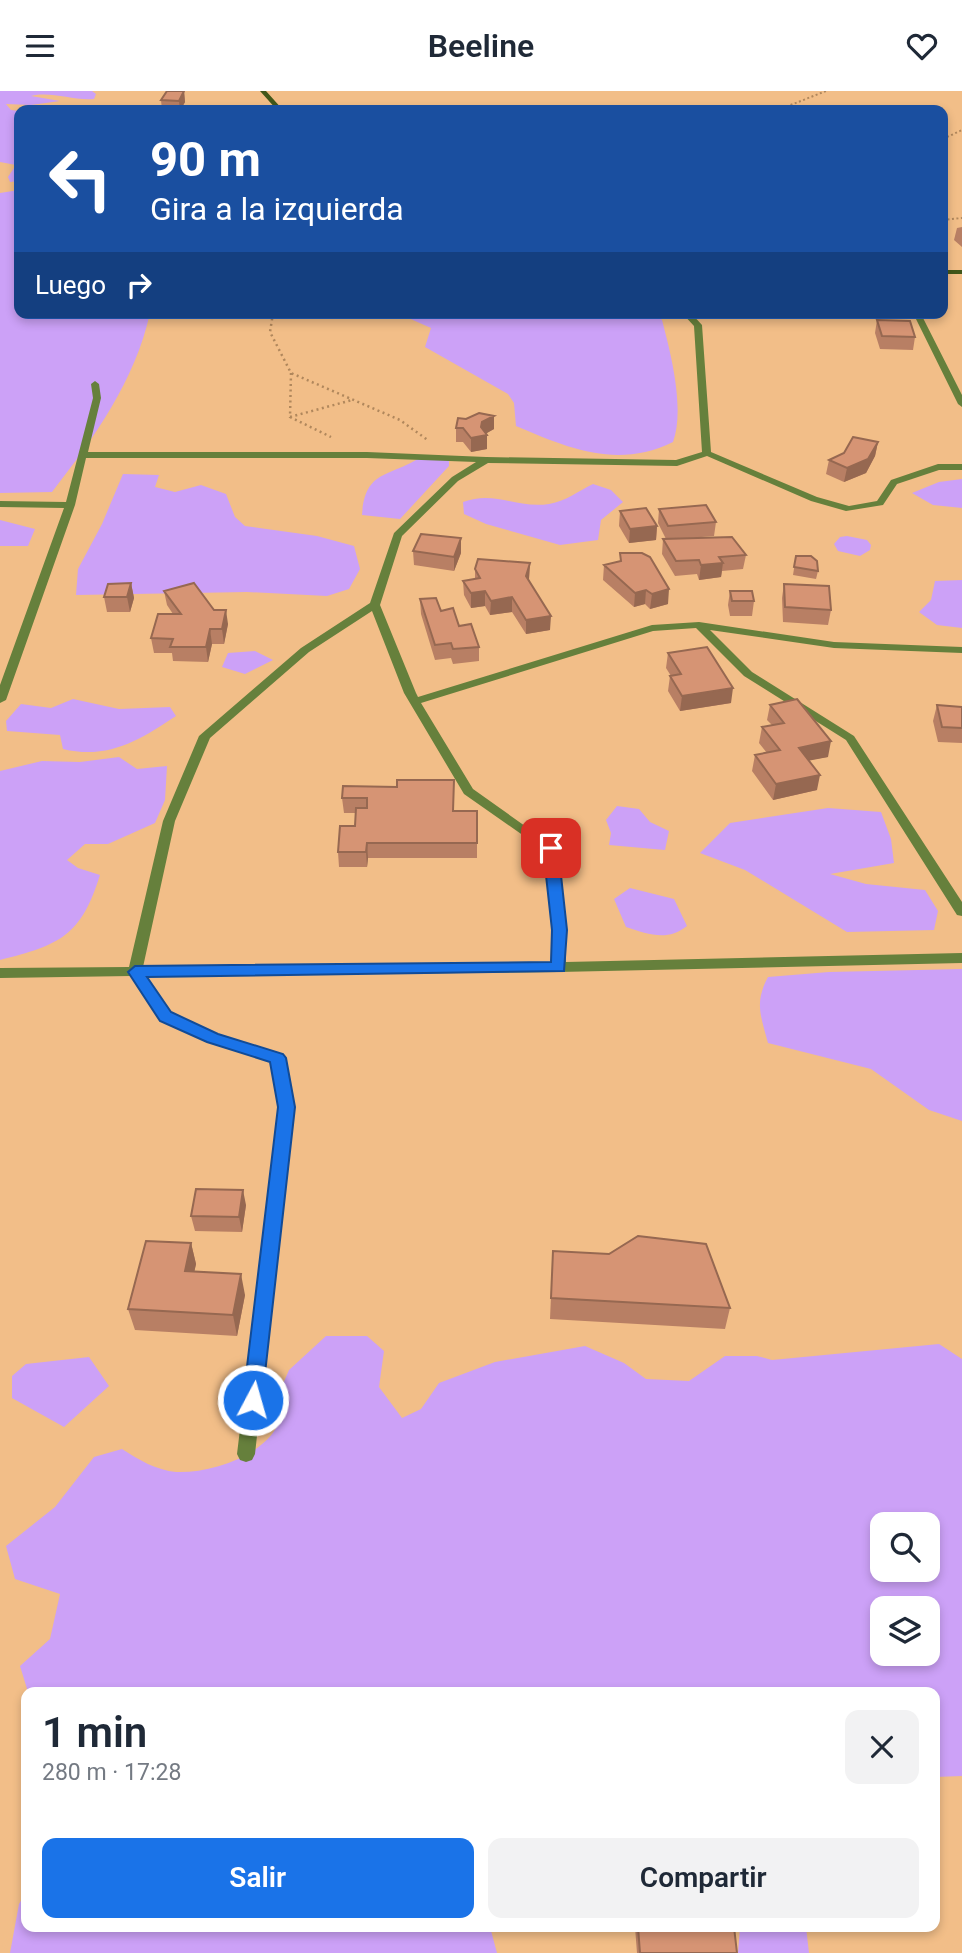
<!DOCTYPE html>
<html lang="es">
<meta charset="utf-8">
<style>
:root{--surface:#fff;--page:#f2f2f3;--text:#1f2937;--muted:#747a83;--accent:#1a73e8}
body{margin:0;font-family:Roboto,sans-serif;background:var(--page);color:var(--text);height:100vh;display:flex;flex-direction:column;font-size:26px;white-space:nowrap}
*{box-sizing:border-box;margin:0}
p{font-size:23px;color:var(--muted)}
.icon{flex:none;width:38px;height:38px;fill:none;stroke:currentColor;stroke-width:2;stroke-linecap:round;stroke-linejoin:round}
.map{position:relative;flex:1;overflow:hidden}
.details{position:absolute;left:21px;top:1596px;width:919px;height:245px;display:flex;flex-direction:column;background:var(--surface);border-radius:14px;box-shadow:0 4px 10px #0003}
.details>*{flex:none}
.banner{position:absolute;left:14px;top:14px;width:934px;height:214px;border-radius:14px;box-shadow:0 4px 10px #0003;background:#1a4fa0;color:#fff;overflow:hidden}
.controls{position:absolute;left:870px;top:1421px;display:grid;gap:14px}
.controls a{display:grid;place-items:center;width:70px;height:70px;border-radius:14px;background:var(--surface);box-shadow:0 4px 10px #0003;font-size:35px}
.pin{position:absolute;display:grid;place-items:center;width:60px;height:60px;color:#fff;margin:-30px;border-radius:14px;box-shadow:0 4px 10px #0006}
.me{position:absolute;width:77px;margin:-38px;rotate:6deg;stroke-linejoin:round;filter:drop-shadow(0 0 5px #0008)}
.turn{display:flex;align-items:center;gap:24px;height:147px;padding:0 21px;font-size:32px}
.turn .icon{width:91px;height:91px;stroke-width:2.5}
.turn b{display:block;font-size:49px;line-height:60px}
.then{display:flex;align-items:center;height:66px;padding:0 21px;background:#0003;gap:14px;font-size:26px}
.round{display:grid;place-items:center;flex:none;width:74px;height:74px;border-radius:14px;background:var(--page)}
.overview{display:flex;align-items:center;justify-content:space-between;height:119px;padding:0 21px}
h1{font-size:42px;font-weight:600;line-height:52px}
.primary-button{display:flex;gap:14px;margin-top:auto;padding:14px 21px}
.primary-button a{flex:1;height:80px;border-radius:14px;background:var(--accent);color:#fff;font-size:28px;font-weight:600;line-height:80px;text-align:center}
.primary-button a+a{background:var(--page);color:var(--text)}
header{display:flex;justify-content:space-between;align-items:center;height:91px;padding:0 21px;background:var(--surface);font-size:32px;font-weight:600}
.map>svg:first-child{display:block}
.green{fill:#cca1f7;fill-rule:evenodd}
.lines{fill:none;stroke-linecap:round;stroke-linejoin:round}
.path-far1{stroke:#b0875c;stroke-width:2;stroke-dasharray:2 2.5;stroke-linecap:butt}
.path{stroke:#b0875c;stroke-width:2.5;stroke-dasharray:2 3.5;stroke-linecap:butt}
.street{fill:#66803c;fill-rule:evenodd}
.secondary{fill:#41571a;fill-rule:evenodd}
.wall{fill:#b87f64}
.shaded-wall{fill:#966851}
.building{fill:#d69474;stroke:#966851;stroke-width:2}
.route{fill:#1a73e8;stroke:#114b97;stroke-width:2}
</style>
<header><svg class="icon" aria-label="menu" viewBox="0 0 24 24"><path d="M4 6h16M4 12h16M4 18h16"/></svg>Beeline<svg class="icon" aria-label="heart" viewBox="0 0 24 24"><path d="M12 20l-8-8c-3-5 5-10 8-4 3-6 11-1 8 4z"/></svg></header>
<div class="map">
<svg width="962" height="1862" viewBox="0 0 962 1862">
<rect width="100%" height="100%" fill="#f2be88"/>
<path class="green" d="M 0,0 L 92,0 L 96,3 L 94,8 C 73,10 52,0 31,5 L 60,10 L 31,14 L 6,13 L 11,19 L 19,20 L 19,90 L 10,91 L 8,86 L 16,74 L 0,71 Z
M 19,99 L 19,222 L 150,222 C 135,290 94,347 52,401 L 0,402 L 0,102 Z
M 397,222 L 651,222 L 662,229 C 671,263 685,318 673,351 C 618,378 570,358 516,335 L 514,312 L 508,303 L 425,256 L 431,237 Z
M 422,365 L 449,370 L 449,375 L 400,428 L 362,424 C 365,377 391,387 422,365 Z
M 123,383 L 159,384 L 155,396 L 175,401 L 201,394 L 226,403 L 235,426 L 245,435 L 317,445 L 354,455 L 360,478 L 349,498 L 327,505 L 247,501 L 76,504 L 78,478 L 102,433 Z
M 962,388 L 962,417 L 933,414 L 912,402 L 939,391 Z
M 593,393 L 611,399 L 623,411 L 601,429 L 598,449 L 560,454 L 486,433 L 464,423 L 463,411 C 495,399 517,418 549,413 C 567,410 578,400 593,393 Z
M 0,429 L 35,438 L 28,455 L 0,455 Z
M 847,445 L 867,449 L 871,454 L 870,459 L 860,465 L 838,460 L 834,453 L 840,446 Z
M 962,489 L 962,537 L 937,534 L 919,521 L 931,509 L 935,490 Z
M 255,560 L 273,569 L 245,583 L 222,576 L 228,562 Z
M 73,608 L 119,618 L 170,616 L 176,625 C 140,649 108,669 63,658 L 60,644 L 7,640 L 6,630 L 21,613 L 51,617 Z
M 119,666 L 137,678 L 167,675 L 165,709 L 155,732 L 108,753 L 85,753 L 67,769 L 78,777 L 100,784 C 81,845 60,854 0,869 L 0,680 L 42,670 L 80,671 Z
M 617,715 L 639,718 L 650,731 L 669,740 L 665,759 L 609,754 L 611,742 L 606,729 Z
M 828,717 L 881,721 L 891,748 L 894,772 L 830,783 L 866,793 L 925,799 L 938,820 L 934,839 L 847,841 L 745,779 L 700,762 L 730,732 Z
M 630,797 L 674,808 L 687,835 C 667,851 648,843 626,836 L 614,808 Z
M 962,878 L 962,1030 L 929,1019 L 871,978 L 768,952 C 761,925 754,912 768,886 L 829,881 Z
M 326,1245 L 367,1245 L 384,1260 L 379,1296 L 402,1327 L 421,1318 L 439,1292 L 495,1271 L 585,1255 L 624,1272 L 646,1288 L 689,1290 L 725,1265 L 757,1265 L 772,1269 L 939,1253 L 962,1268 L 962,1685 L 935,1686 L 934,1601 L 28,1601 L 20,1575 L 50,1548 L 60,1503 L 15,1488 L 6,1455 L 55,1416 L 94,1366 L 122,1358 C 139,1369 156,1379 176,1381 C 218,1383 297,1354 279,1302 L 289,1279 ZM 882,1433 L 928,1433 L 928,1479 L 882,1479 ZM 882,1517 L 928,1517 L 928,1563 L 882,1563 Z
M 89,1266 L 109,1295 L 64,1336 L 12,1307 L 12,1285 L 26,1273 Z
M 26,1801 L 26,1836 L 490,1836 L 497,1862 L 10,1862 L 19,1813 Z
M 740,1836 L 806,1836 L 809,1862 L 738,1862 Z"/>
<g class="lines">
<path class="path-far1" d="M 778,19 L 826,0
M 943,48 L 962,39
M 943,129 L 962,127"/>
<path class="path" d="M 273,222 L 270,241 L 291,282 L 400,329 L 429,350
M 291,282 L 290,326 L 331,346
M 290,326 L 352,309"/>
<path class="street" d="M 682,222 L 691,222 L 702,234 L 711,361 L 817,406 L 849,415 L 877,410 L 891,389 L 938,373 L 962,373 L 962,379 L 939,379 L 897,393 L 883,414 L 846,420 L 811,410 L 707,365 L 677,375 L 488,372 L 458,390 L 402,445 L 380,514 L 416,602 L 418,606 L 652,534 L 699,531 L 834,551 L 962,556 L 962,562 L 834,557 L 710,539 L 752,581 L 854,645 L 962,811 L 962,825 L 957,824 L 846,649 L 744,585 L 696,537 L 653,540 L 421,612 L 473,698 L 556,757 L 566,839 L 566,871 L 962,862 L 962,872 L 559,881 L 145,885 L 170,922 L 217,943 L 283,963 L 285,967 L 293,1016 L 255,1363 L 252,1369 L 246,1371 L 240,1369 L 237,1363 L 279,1016 L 271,970 L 207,951 L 160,930 L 131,885 L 0,887 L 0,877 L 129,876 L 163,730 L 199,645 L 301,557 L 370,512 L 394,442 L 452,386 L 476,371 L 367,367 L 86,367 L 75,414 L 6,609 L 0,612 L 0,594 L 64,417 L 0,416 L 0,410 L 66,411 L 93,307 L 91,293 L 95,290 L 99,293 L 101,307 L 88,361 L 367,361 L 486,366 L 676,369 L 702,361 L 694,235 ZM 372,520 L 404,602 L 464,703 L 544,759 L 552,839 L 552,871 L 143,876 L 175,730 L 210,647 L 309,561 Z
M 909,222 L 919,222 L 922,225 L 962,304 L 962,316 L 958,313 L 915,226 Z"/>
<path class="secondary" d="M 260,0 L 266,0 L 283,19 L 277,19 Z
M 943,179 L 962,179 L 962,183 L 943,183 Z"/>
</g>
<path class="wall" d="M 184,0 L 185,11 L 181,19 L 162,19 L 161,9 Z
M 962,136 L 962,156 L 954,149 L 957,137 Z
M 877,229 L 915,246 L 913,259 L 880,258 L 875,242 Z
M 494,325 L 494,338 L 486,342 L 487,358 L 471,361 L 463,351 L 456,351 L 456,337 L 466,328 Z
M 878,351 L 875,365 L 866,382 L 844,391 L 826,383 L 829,369 Z
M 659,418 L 716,431 L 714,445 L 689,447 L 746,464 L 743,478 L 722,480 L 721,486 L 699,489 L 697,483 L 675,485 L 662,463 L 663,448 L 666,448 L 658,432 Z
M 620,420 L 657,435 L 656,449 L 629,452 L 619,435 Z
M 461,447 L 461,462 L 454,480 L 414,474 L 413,460 Z
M 620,462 L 668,513 L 650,518 L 645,513 L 634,516 L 603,489 L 604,474 L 620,470 Z
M 796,465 L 818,480 L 816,488 L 793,484 Z
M 530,472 L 529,489 L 550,539 L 526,543 L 512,521 L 490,524 L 485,515 L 471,517 L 464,504 L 463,490 L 475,488 L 475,478 Z
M 131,492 L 134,507 L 130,521 L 107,521 L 104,506 Z
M 784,493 L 831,519 L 828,534 L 783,531 L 782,507 Z
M 164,500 L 214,519 L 228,533 L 224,553 L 212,553 L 208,571 L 173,570 L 172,562 L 154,562 L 151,547 L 173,523 L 167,514 Z
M 730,500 L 754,510 L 752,525 L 730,525 L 728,514 Z
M 420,508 L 441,520 L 459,535 L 479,556 L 479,570 L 453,573 L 451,567 L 435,569 L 421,523 Z
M 668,562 L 731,612 L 680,620 L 668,600 L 670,585 L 671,585 L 666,577 Z
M 770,614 L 828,666 L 809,669 L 817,699 L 773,709 L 752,680 L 755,664 L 767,662 L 759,652 L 762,636 L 772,634 L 767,629 Z
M 937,614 L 962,616 L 962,652 L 938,651 L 933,630 Z
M 397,696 L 454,720 L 477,720 L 477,767 L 368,767 L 367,776 L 339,776 L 338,761 L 355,735 L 356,722 L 344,722 L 342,707 Z
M 246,1114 L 242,1141 L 195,1140 L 191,1125 Z
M 191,1152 L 196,1173 L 194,1181 L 245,1204 L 237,1245 L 135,1239 L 128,1218 Z
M 553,1160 L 730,1217 L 725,1238 L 550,1228 Z
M 635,1836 L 734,1836 L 737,1862 L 637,1862 Z"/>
<path class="shaded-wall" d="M 184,0 L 185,11 L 180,19 L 179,10 Z
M 494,325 L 494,338 L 482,345 L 487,344 L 487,358 L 471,361 L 471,347 L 481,336 L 482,331 Z
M 878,351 L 875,365 L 866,382 L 844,391 L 847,377 Z
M 657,435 L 656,449 L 629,452 L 630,438 Z
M 461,447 L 461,462 L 454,480 L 454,466 Z
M 530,472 L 529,487 L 526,500 L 526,485 Z
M 723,472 L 721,486 L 699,489 L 701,474 Z
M 131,492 L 134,507 L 130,521 L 127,506 Z
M 669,498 L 668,513 L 650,518 L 652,503 Z
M 646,499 L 645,513 L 634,516 L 635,502 Z
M 485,500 L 485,515 L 471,517 L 471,502 Z
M 512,506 L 512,521 L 490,524 L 491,510 Z
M 226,519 L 228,533 L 224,553 L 222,538 Z
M 551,525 L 550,539 L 526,543 L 526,529 Z
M 210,538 L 212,553 L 208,571 L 206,556 Z
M 733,597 L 731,612 L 680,620 L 682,605 Z
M 831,650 L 828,666 L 797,672 L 799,657 Z
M 820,684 L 817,699 L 773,709 L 776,693 Z
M 367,752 L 368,767 L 367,776 L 366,761 Z
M 243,1099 L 246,1114 L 242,1141 L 239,1126 Z
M 191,1152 L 196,1173 L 190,1201 L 185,1180 Z
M 241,1183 L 245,1204 L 237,1245 L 233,1224 Z"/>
<path class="building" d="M 167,0 L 184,0 L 179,10 L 161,9 Z
M 877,229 L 910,230 L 915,246 L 882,245 Z
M 479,322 L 494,325 L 482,331 L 481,336 L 487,344 L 471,347 L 463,337 L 456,337 L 458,327 L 466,328 Z
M 853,346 L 878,351 L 868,368 L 847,377 L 829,369 L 844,362 Z
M 706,414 L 716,431 L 668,435 L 659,418 Z
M 646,417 L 657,435 L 630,438 L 620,420 Z
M 421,443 L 461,447 L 454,466 L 413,460 Z
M 732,446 L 746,464 L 719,466 L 723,472 L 701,474 L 699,469 L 676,470 L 663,448 Z
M 620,462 L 642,462 L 650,466 L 669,498 L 652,503 L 646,499 L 635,502 L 604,474 L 621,470 Z
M 796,465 L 811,465 L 817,470 L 818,480 L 794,476 Z
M 478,468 L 530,472 L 526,485 L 551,525 L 526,529 L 512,506 L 491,510 L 485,500 L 471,502 L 463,490 L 480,487 L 475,478 Z
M 131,492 L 127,506 L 104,506 L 108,493 Z
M 194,492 L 214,519 L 226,519 L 222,538 L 210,538 L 206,556 L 170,556 L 173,548 L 151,547 L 158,523 L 181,523 L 164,500 Z
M 784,493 L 829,495 L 831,519 L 785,516 Z
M 730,500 L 752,500 L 754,510 L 732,510 Z
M 436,507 L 441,520 L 453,517 L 459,535 L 471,533 L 479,556 L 453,558 L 451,552 L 435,554 L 420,508 Z
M 707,556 L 733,597 L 682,605 L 670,585 L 681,583 L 668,562 Z
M 797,608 L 831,650 L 799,657 L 820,684 L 776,693 L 755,664 L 780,659 L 762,636 L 784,632 L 770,614 Z
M 937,614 L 962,616 L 962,637 L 942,636 Z
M 397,689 L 454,689 L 453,720 L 477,720 L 477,752 L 367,752 L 366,761 L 338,761 L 340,735 L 355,735 L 356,717 L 367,717 L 367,707 L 342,707 L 343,695 L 397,696 Z
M 196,1098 L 243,1099 L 239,1126 L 191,1125 Z
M 638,1145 L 706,1153 L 730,1217 L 551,1207 L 553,1160 L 609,1163 Z
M 146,1150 L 191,1152 L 185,1180 L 241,1183 L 233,1224 L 128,1218 Z
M 638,1836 L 734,1836 L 737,1862 L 640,1862 Z"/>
<path class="route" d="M 551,753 L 558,757 L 567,839 L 564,880 L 147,886 L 171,921 L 218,943 L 283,963 L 286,967 L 295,1016 L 262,1309 L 259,1315 L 253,1318 L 246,1315 L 243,1309 L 278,1016 L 270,971 L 207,951 L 160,930 L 128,881 L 135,875 L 551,871 L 552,839 L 543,757 Z"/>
</svg>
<div class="controls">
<a><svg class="icon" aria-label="search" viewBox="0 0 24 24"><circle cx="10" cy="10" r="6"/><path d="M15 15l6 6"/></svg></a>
<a><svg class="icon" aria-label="layers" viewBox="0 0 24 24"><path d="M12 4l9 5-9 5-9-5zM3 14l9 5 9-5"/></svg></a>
</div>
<div class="pin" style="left:551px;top:757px;background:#d93025"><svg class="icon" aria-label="arrive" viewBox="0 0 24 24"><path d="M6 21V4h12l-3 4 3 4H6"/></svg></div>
<svg class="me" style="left:253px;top:1309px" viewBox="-20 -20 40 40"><circle r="17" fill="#1a73e8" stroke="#fff" stroke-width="3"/><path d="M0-11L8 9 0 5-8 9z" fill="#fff"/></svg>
<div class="banner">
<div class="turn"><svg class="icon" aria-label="left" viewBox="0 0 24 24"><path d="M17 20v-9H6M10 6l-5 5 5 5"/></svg><div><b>90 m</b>Gira a la izquierda</div></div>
<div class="then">Luego<svg class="icon" aria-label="right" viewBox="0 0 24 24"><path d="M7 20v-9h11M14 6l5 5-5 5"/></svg></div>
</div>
<section class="details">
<div class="overview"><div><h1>1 min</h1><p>280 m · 17:28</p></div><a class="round"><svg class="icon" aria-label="close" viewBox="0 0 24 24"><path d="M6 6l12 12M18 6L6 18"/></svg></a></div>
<div class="primary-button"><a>Salir</a><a>Compartir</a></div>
</section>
</div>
